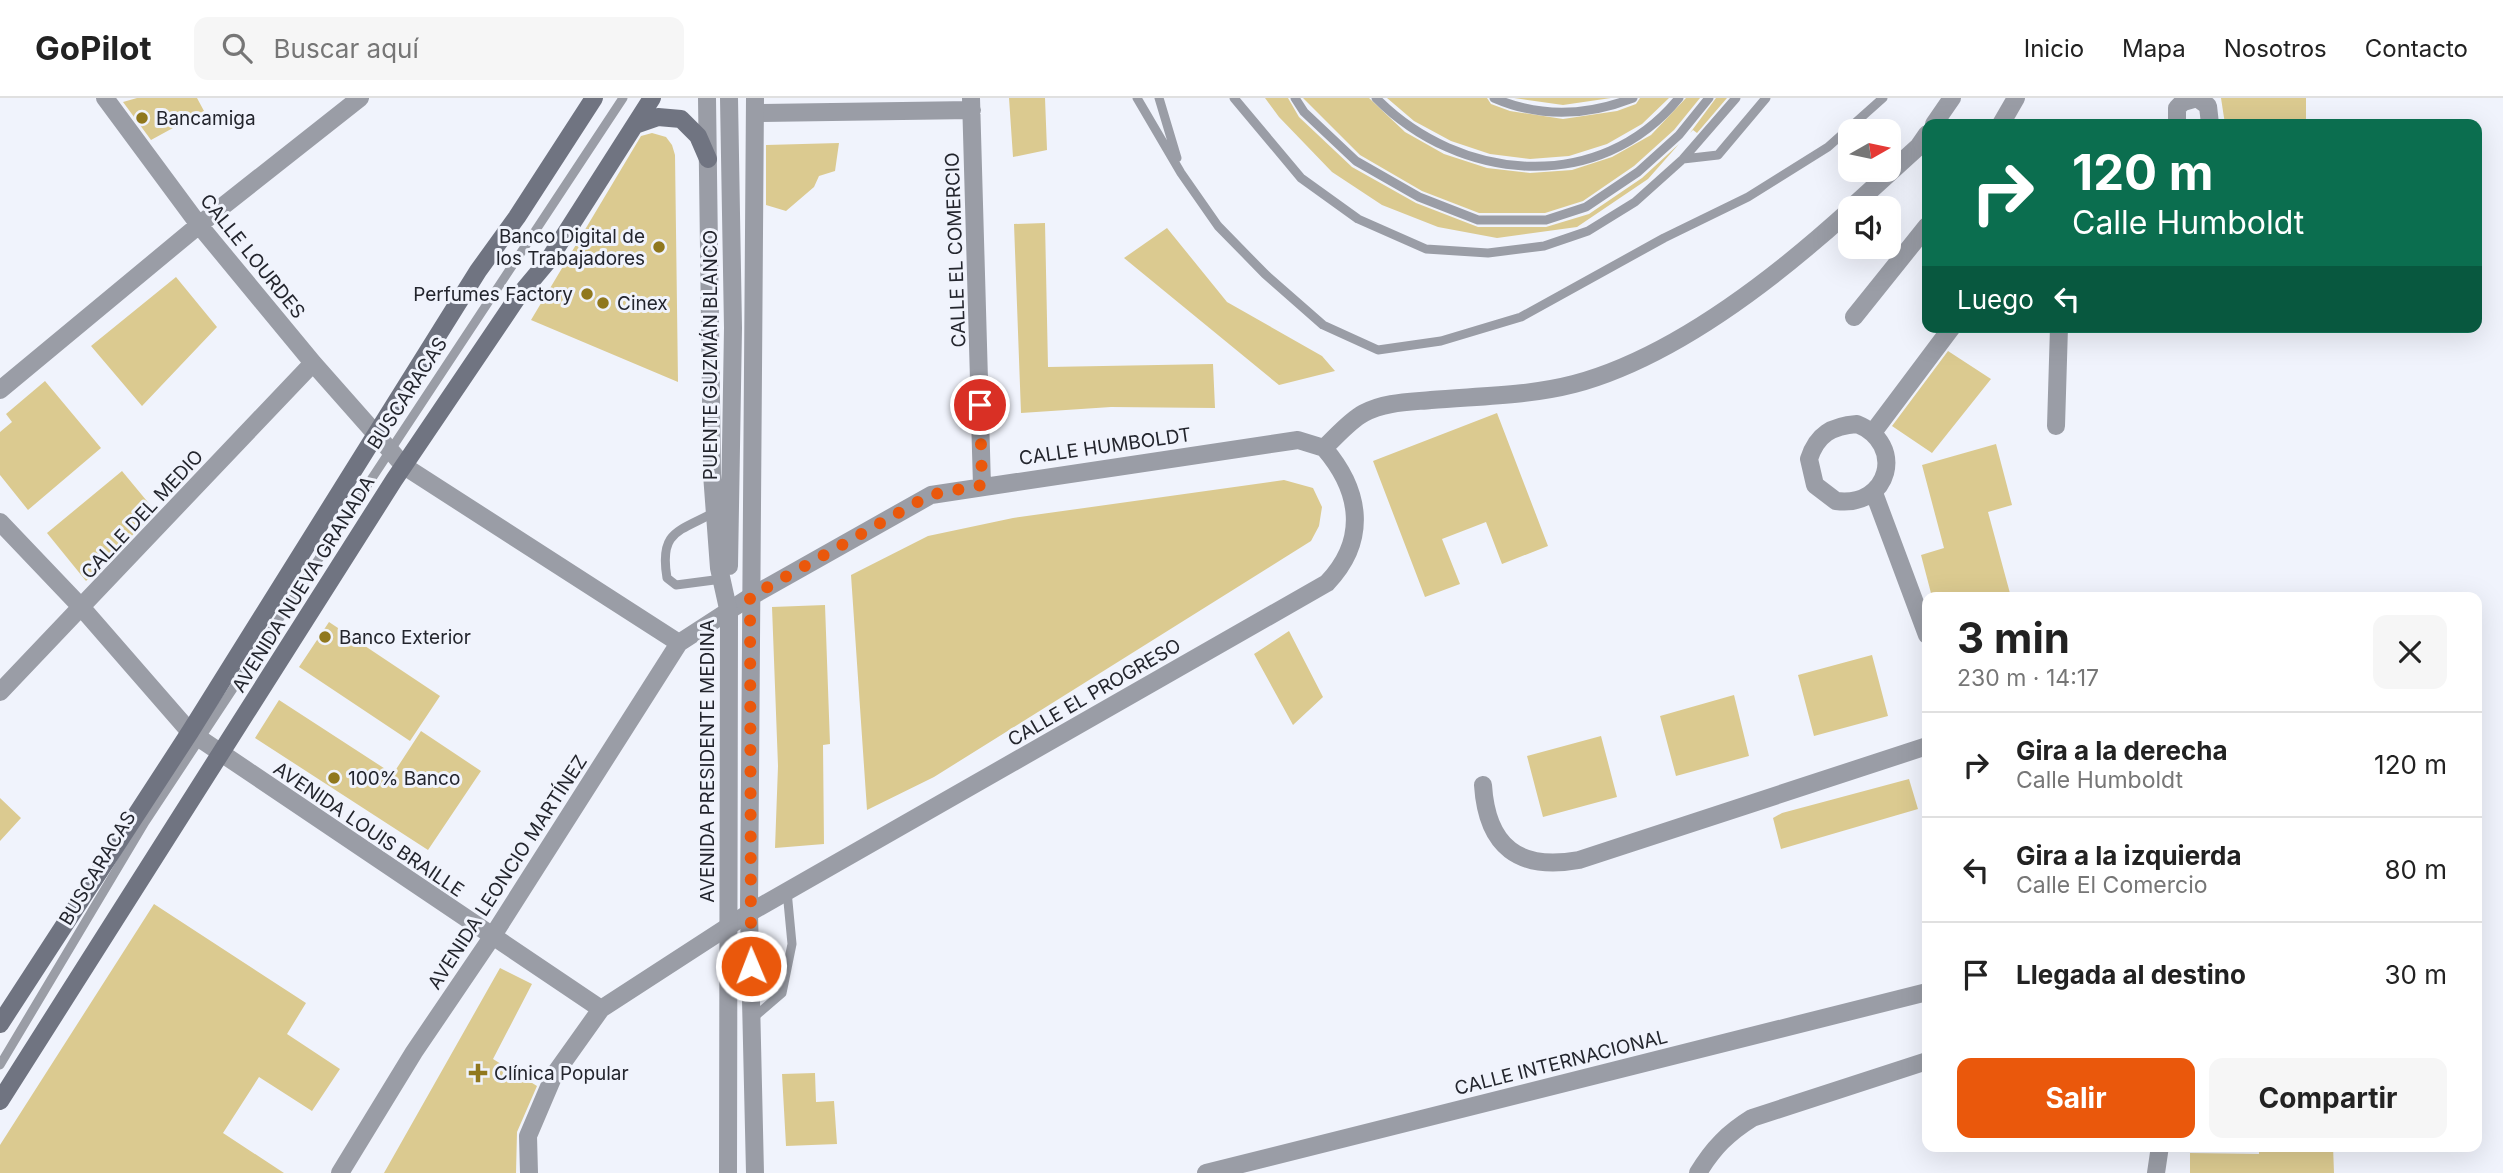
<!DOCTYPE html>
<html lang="es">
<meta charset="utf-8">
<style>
:root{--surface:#fff;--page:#f6f6f6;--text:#222;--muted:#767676;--line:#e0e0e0;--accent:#ea580c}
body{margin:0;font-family:Inter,sans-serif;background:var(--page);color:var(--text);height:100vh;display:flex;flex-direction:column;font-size:26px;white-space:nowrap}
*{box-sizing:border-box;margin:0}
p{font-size:23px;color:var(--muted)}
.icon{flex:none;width:38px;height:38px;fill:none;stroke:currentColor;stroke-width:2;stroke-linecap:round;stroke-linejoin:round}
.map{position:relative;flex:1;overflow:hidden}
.sheet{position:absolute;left:1922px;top:494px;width:560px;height:560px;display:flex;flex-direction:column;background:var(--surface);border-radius:14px;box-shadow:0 7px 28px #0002}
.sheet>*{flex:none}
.hud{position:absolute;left:1922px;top:21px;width:560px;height:214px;border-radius:14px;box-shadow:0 7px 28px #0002;background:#0b6e4f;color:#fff;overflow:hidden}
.needle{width:46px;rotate:81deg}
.fabs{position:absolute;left:1838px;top:21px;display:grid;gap:14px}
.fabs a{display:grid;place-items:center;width:63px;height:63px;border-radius:14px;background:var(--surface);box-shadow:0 7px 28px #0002;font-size:35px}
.pin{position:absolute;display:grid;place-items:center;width:60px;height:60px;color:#fff;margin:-30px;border:4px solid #fff;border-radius:50%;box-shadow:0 2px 7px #0007}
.me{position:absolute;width:77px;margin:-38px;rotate:359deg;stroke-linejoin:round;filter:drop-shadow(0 0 5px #0008)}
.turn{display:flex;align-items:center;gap:24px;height:147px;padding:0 35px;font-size:32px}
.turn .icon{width:91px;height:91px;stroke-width:2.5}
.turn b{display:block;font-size:49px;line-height:60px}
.then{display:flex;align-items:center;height:66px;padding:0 35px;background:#0003;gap:14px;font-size:26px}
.round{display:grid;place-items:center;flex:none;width:74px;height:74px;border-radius:14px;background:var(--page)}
.head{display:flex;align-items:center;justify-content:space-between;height:119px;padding:0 35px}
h1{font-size:42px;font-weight:700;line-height:52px}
.action{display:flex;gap:14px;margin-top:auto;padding:14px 35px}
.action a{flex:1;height:80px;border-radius:14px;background:var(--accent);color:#fff;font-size:28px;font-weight:700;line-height:80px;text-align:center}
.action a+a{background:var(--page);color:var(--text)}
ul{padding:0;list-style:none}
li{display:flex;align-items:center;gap:21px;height:105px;padding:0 35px;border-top:2px solid var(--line)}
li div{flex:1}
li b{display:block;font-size:26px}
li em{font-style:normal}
header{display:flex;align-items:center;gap:42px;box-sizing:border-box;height:98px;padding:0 35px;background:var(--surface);border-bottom:2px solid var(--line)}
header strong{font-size:33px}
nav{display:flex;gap:38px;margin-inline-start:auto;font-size:24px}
.search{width:490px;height:63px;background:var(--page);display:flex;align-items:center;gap:18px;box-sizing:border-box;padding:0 24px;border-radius:14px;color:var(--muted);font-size:26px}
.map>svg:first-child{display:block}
.building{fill:#dbca90}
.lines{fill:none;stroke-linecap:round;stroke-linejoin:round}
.service{stroke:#9a9da6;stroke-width:9}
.minor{stroke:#9a9da6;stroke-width:18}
.tertiary{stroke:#9a9da6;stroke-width:18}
.secondary{stroke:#707481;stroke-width:18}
.route{stroke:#ea580c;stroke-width:12;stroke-dasharray:0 21.6}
.poi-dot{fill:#90781e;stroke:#f0f3fc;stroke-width:2.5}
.labels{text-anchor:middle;stroke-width:6;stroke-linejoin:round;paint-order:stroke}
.poi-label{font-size:19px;fill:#23252d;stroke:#f0f3fc;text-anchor:start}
.street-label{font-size:19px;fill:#23252d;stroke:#f0f3fc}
</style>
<header>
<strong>GoPilot</strong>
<div class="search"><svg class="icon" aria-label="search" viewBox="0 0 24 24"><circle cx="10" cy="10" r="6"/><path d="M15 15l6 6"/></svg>Buscar aquí</div>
<nav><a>Inicio</a><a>Mapa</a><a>Nosotros</a><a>Contacto</a></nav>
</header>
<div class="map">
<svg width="2503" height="1075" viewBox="0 0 2503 1075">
<rect width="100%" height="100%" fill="#f0f3fc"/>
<path class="building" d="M 137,0 L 197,0 L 204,13 L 151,42 L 123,4 Z
M 1009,0 L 1045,0 L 1047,52 L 1013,59 Z
M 1265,0 L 1288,0 L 1299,19 L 1352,69 L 1416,105 L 1478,129 L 1546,129 L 1589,116 L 1642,80 L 1679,46 L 1648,81 L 1577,129 L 1497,140 L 1438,129 L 1382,107 L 1332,74 L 1279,19 Z
M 1303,0 L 1369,0 L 1405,34 L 1444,56 L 1487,70 L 1530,75 L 1572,72 L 1612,59 L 1651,37 L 1686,0 L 1700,0 L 1674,32 L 1634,68 L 1583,103 L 1545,115 L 1479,115 L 1422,93 L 1360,57 Z
M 1387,0 L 1487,0 L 1491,6 L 1510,13 L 1563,21 L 1617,13 L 1636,6 L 1640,0 L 1669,0 L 1642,26 L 1607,46 L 1569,58 L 1530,61 L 1490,56 L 1451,43 L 1414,23 Z
M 1514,0 L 1611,0 L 1563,7 Z
M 1716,0 L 1727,0 L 1697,35 L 1693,32 L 1690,35 Z
M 2221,0 L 2306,0 L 2306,26 L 2225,26 Z
M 652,35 L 666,39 L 672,47 L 675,57 L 678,284 L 531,222 L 641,38 Z
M 839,45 L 835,73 L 819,78 L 814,89 L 786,113 L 766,107 L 766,47 Z
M 1045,125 L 1048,269 L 1213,266 L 1215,310 L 1111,309 L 1021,315 L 1014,126 Z
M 1167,130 L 1227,204 L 1322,258 L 1335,273 L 1279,287 L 1124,160 Z
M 176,179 L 217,229 L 142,308 L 91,248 Z
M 1948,253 L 1991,281 L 1932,355 L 1892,328 Z
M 45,283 L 101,350 L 28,412 L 0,377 L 0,334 L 12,324 L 6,316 Z
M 1497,315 L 1548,448 L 1502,466 L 1486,424 L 1442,441 L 1460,486 L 1425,499 L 1373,363 Z
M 1996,346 L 2012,407 L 1988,414 L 2011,499 L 1932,499 L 1921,457 L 1944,450 L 1922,367 Z
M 122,373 L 156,414 L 86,483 L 47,435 Z
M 1284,382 L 1313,390 L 1322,409 L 1319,428 L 1311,443 L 934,679 L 867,712 L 851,477 L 928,438 L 1013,420 Z
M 825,507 L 830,646 L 823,647 L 824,746 L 775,750 L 778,668 L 772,509 Z
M 329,524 L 440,598 L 410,643 L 299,569 Z
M 1289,533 L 1323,599 L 1293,627 L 1254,556 Z
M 1872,557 L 1888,618 L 1814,638 L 1798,577 Z
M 1734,597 L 1749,658 L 1676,678 L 1660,618 Z
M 279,602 L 393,676 L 421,633 L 481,673 L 428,752 L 255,640 Z
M 1601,638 L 1617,699 L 1543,719 L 1527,658 Z
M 1909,681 L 1918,711 L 1781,751 L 1773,720 L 1782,715 Z
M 0,700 L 21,720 L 0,743 Z
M 154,806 L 306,905 L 287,936 L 340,971 L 312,1013 L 259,979 L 223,1035 L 284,1075 L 0,1075 L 0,1047 Z
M 500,870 L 532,886 L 493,961 L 537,988 L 517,1034 L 516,1075 L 384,1075 Z
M 815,975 L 816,1004 L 834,1003 L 837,1046 L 786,1048 L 782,976 Z
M 2259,1048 L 2333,1048 L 2334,1075 L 2190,1075 L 2190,1055 L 2259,1056 Z"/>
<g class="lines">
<path class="service" d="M 1137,0 L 1181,75 L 1218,128 L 1265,176 L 1323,227 L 1378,252 L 1441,243 L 1521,219 L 1664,140 L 1748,99 L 1828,49 L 1883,0
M 1159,0 L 1177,60
M 1234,0 L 1301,80 L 1358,121 L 1426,151 L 1488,155 L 1544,148 L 1588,133 L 1635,104 L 1683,61 L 1736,0
M 1295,0 L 1304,14 L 1356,63 L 1419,99 L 1478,122 L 1546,122 L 1586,109 L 1638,74 L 1679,37 L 1709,0
M 1376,0 C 1460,85 1600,97 1679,0
M 1494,0 C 1540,20 1587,18 1633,0
M 1683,61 L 1718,57 L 1766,0
M 715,414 C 678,434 659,433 667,480 L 676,487 L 722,481
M 753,920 L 782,895 L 792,846 L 787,793
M 0,967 L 145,724 L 623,0"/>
<path class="minor" d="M 105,0 L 199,127 L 313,265 L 404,368 L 679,545
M 971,0 L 982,388
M 755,15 L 972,12
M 1934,26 L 1952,0
M 2001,26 L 2016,0
M 2177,26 L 2177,10 L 2183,4 L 2197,0 L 2208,8 L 2210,26
M 1851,110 L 1918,49 L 1927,36
M 1854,219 L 1927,128
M 0,292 L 199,127 L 360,0
M 1857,326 C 1906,346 1890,410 1836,403 L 1815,387 L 1809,361 C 1817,336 1832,328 1857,326 Z
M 2056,328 L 2059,229
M 1874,333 L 1952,229
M 1324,350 C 1336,339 1349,323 1364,315 C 1384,304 1409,304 1431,302 C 1478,298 1528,298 1574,286 C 1672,260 1775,180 1850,112
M 1874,395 L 1927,537
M 0,424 L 82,510 L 190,634 L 601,911
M 0,594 L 313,265
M 1483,687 C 1487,749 1519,773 1579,762 L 1927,648
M 340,1075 L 414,954 L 492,839 L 679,545 L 750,499 L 931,397 L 1298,342 L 1324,350
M 529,1075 L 528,1038 L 554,977 L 601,911 L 749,815 L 1327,485 C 1368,442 1361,393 1324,350
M 1206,1075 L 1927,894
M 1698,1075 C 1713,1050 1728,1035 1752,1020 L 1927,963
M 2156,1075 L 2160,1048"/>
<path class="tertiary" d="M 707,0 L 712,376 L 719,470 L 729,515 L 728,1075
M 729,0 L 733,230 L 729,468
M 755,1075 L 749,815 L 755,0"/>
<path class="secondary" d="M 635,27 L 658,19 L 681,21 L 698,38 L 708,61
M 0,926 L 190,634 L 478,173 L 517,119 L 594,0
M 0,1003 L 394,382 L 517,200 L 548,163 L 652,0"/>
</g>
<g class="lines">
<path class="route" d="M 751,868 L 750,499 L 930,397 L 982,387 L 980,307"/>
</g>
<g class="poi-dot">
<circle cx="142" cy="20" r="7"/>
<circle cx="659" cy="149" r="7"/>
<circle cx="587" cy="196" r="7"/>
<circle cx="603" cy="205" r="7"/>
<circle cx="325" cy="539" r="7"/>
<circle cx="334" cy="680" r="7"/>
<path d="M474.5 964.5h7v7h7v7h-7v7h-7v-7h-7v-7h7z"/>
</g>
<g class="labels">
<g class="poi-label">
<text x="156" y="27">Bancamiga</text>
<text x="645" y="145" text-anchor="end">Banco Digital de<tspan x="645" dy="22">los Trabajadores</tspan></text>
<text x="573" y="203" text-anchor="end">Perfumes Factory</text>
<text x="617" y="212">Cinex</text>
<text x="339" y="546">Banco Exterior</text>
<text x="348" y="687">100% Banco</text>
<text x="494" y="982">Clínica Popular</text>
</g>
<g class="street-label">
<text transform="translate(955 152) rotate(-92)" y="7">CALLE EL COMERCIO</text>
<text transform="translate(253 158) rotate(51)" y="7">CALLE LOURDES</text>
<text transform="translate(710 257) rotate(-90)" y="7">PUENTE GUZMÁN BLANCO</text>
<text transform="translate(407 295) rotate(-57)" y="7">BUSCARACAS</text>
<text transform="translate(1105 348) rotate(-8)" y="7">CALLE HUMBOLDT</text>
<text transform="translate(142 416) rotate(-47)" y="7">CALLE DEL MEDIO</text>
<text transform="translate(303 486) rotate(-58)" y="7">AVENIDA NUEVA GRANADA</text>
<text transform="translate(1094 594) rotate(-30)" y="7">CALLE EL PROGRESO</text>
<text transform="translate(707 663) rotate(-90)" y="7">AVENIDA PRESIDENTE MEDINA</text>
<text transform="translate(369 731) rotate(34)" y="7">AVENIDA LOUIS BRAILLE</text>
<text transform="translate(97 770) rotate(-59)" y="7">BUSCARACAS</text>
<text transform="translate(507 774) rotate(-57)" y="7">AVENIDA LEONCIO MARTÍNEZ</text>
<text transform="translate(1561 964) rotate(-14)" y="7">CALLE INTERNACIONAL</text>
</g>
</g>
</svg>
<div class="fabs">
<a><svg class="needle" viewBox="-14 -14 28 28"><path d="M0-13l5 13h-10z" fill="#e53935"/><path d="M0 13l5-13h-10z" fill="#767676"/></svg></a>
<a><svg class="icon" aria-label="sound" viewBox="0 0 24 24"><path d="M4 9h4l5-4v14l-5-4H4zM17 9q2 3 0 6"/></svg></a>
</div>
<div class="pin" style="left:980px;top:307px;background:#d93025"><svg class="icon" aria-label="arrive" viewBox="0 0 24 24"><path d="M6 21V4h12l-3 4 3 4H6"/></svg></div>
<svg class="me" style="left:751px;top:868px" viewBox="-20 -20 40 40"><circle r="17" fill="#ea580c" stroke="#fff" stroke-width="3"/><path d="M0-11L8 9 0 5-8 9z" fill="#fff"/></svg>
<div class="hud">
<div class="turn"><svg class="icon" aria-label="right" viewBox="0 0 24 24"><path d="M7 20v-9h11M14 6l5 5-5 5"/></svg><div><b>120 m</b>Calle Humboldt</div></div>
<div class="then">Luego<svg class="icon" aria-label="left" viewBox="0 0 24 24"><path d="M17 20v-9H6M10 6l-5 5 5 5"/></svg></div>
</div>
<section class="sheet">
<div class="head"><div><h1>3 min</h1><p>230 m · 14:17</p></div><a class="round"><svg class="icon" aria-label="close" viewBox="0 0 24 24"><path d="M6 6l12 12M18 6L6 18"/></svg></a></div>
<ul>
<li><svg class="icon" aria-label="right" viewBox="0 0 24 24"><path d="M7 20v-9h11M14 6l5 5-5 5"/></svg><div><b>Gira a la derecha</b><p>Calle Humboldt</p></div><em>120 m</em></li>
<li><svg class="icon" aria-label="left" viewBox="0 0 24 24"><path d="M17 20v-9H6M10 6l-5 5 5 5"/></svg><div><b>Gira a la izquierda</b><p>Calle El Comercio</p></div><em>80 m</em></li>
<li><svg class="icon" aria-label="arrive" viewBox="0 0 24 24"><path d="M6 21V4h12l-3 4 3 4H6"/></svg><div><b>Llegada al destino</b></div><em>30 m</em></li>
</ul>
<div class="action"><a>Salir</a><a>Compartir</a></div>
</section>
</div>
